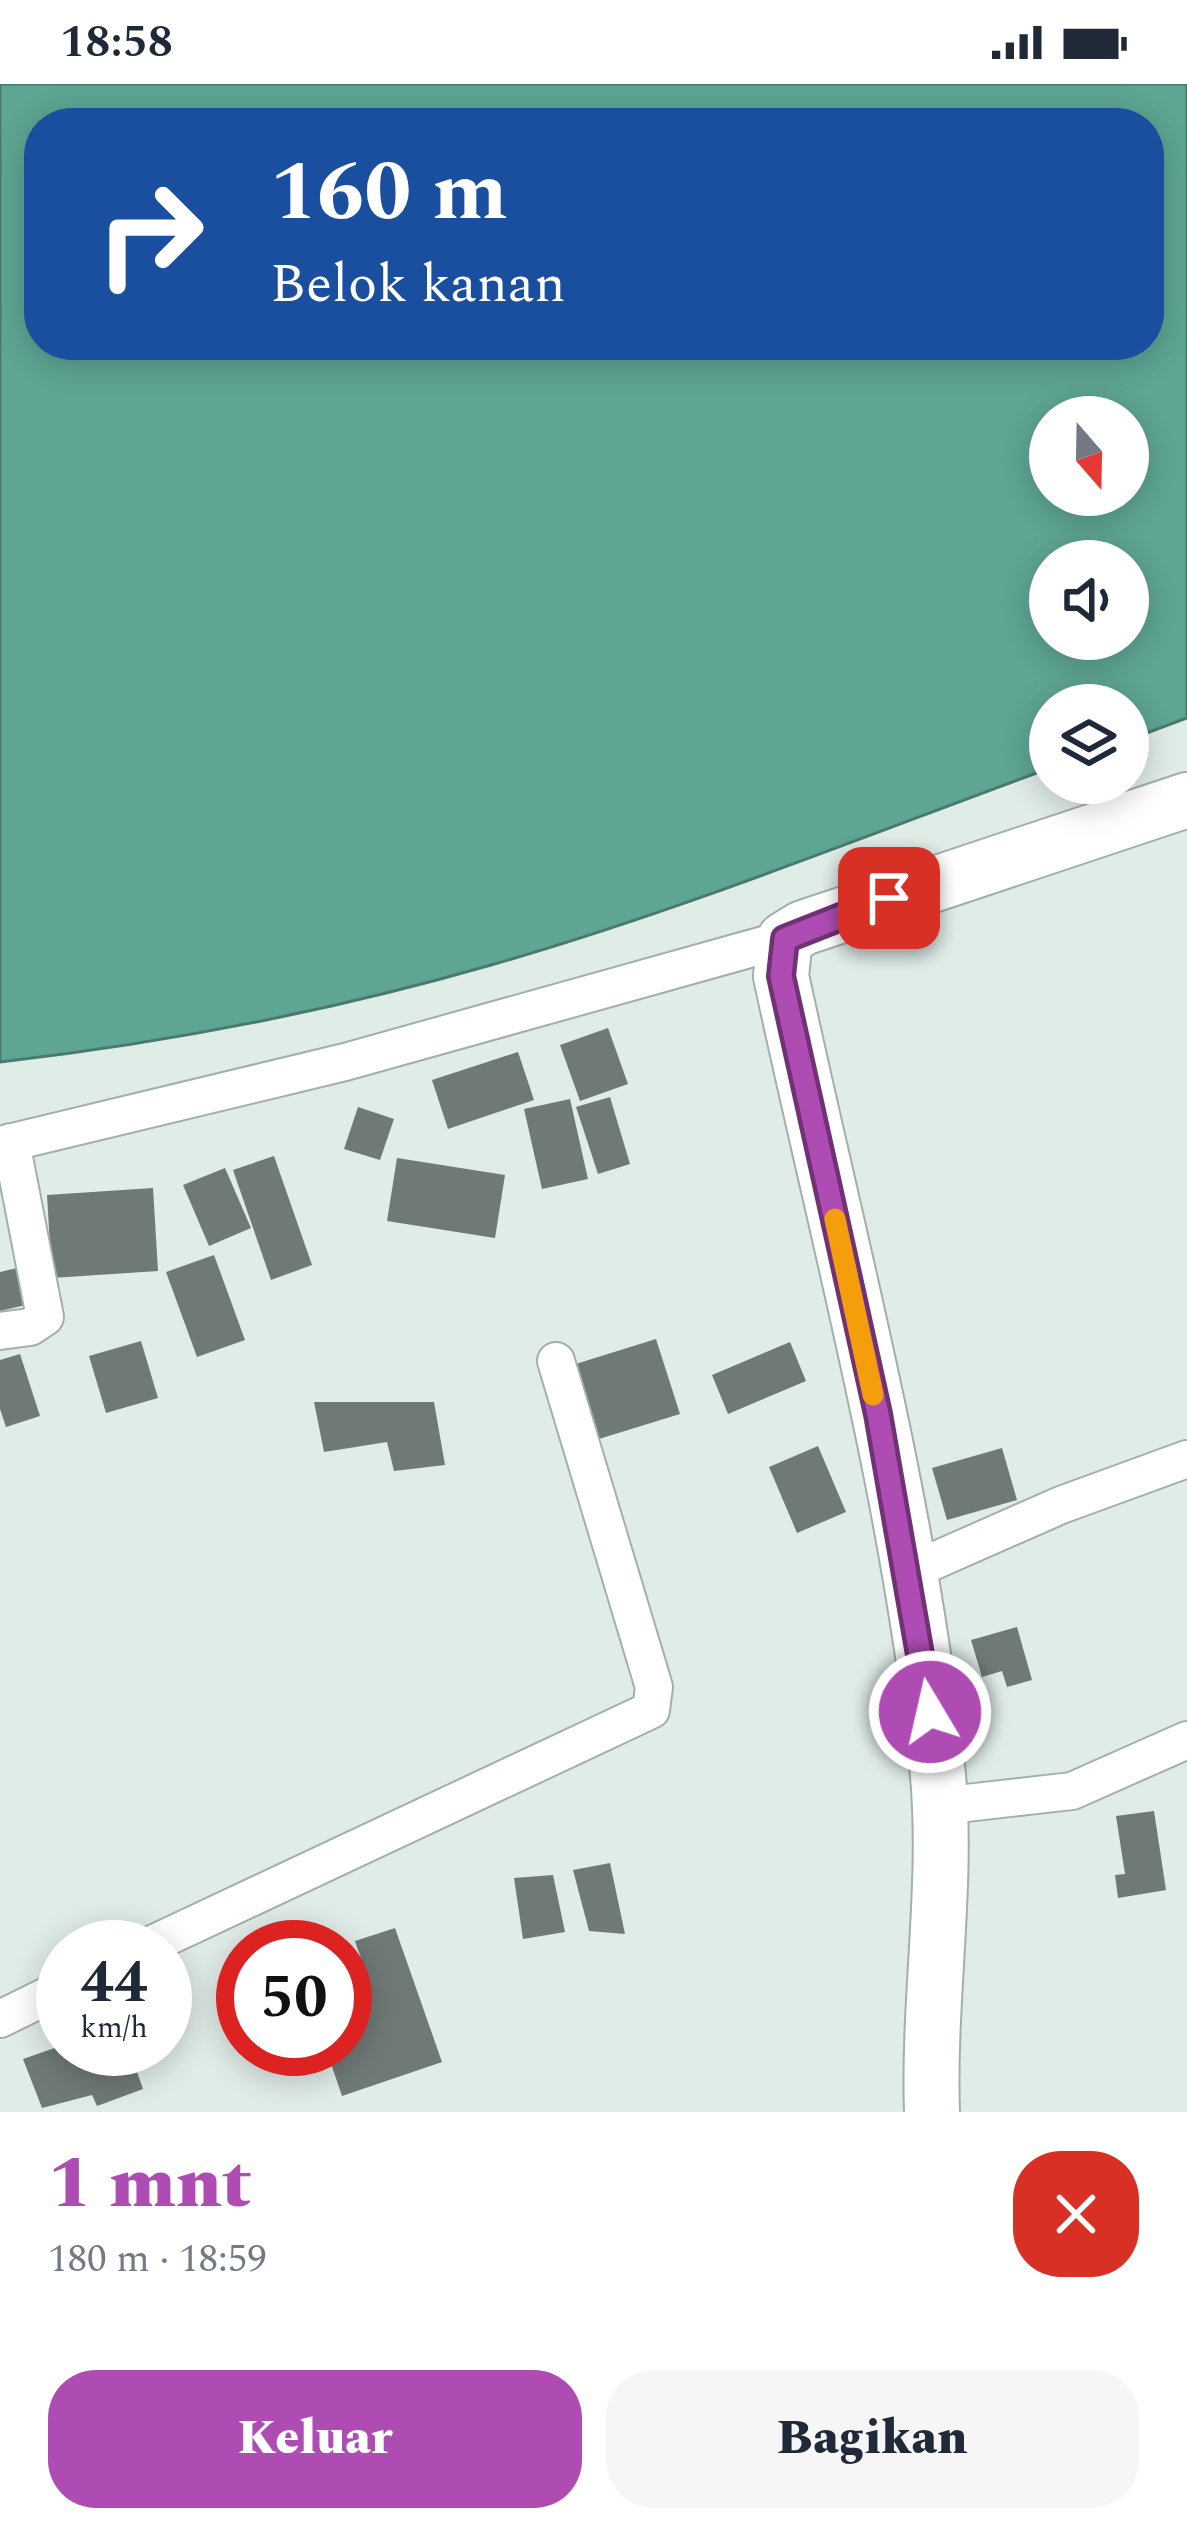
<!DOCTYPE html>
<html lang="id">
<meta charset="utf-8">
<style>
:root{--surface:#fff;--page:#f6f6f7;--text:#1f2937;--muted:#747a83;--accent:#ae4cb4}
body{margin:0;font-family:Spectral,serif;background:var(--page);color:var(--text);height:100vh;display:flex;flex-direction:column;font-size:45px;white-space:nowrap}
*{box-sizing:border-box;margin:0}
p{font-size:39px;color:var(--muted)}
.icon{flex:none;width:66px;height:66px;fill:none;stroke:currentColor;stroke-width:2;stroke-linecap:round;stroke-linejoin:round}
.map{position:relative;height:2028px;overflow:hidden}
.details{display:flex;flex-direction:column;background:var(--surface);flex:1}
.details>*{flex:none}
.hud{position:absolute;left:24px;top:24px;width:1140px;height:252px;border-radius:48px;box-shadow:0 6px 30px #0003;background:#1a4fa0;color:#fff;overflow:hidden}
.needle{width:78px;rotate:160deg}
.fabs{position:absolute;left:1029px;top:312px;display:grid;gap:24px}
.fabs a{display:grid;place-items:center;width:120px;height:120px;border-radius:50%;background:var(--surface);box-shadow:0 6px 30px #0003;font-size:60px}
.speed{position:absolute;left:36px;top:1836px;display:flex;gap:24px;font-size:60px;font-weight:700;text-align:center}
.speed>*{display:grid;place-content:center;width:156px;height:156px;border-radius:50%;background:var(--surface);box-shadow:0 6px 30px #0003;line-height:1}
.speed small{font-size:30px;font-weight:400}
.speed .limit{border:18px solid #d22;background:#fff;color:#111}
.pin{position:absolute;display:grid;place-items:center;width:102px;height:102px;color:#fff;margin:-51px;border-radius:24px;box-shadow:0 6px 18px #0006}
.me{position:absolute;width:132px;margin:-66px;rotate:351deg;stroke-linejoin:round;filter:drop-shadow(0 0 9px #0008)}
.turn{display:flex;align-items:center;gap:42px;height:252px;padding:0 48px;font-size:54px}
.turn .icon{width:156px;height:156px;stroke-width:2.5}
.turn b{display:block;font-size:84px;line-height:102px}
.round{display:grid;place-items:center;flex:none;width:126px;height:126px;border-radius:48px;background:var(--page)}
.head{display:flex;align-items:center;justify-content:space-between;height:204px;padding:0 48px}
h1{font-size:72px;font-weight:800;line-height:90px;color:var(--accent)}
.cta{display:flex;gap:24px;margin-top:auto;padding:24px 48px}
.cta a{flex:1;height:138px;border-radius:48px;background:var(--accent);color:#fff;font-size:48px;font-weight:800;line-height:138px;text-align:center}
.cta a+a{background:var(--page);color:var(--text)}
.status{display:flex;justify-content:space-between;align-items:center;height:84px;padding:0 60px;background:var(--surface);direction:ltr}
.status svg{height:33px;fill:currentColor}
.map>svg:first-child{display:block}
.water{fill:#5ea593;stroke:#487b6e;stroke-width:3;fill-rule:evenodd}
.building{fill:#6f7976}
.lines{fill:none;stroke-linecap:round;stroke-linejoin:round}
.minor-casing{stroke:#a4afab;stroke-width:40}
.secondary-casing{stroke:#a4afab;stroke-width:58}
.minor{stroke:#fff;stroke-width:36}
.secondary{stroke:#fff;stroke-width:54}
.route-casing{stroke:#713175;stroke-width:30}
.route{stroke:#ae4cb4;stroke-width:21}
.slow{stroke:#f59e0b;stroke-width:21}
</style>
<div class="status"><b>18:58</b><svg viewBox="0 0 49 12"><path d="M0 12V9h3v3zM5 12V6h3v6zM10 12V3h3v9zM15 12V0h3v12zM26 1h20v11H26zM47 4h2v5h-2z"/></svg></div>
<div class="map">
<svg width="1187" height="2028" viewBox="0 0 1187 2028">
<rect width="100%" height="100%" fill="#e0ece8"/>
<path class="water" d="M 0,0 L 1187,0 L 1187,634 L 1128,656 L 1128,621 L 1050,621 L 1050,684 C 865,752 680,827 491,881 C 331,927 166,959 0,978 ZM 39,39 L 1149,39 L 1149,261 L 39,261 ZM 1050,333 L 1128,333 L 1128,411 L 1050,411 ZM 1050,477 L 1128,477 L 1128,555 L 1050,555 Z"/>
<path class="building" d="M 608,944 L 628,1000 L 580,1017 L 560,961 Z
M 518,968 L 534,1016 L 448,1045 L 432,996 Z
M 610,1013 L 630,1080 L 598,1090 L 576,1023 Z
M 570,1015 L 588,1095 L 542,1105 L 524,1025 Z
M 358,1023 L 394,1035 L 380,1076 L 344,1065 Z
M 274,1072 L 312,1181 L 271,1196 L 233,1086 Z
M 397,1074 L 505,1091 L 495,1154 L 387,1137 Z
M 225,1084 L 251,1144 L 209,1162 L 183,1101 Z
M 153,1104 L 158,1187 L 52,1194 L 47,1111 Z
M 214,1171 L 245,1256 L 197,1273 L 166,1188 Z
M 21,1183 L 30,1220 L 0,1227 L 0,1188 Z
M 656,1255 L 680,1330 L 589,1358 L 566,1283 Z
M 141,1257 L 158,1314 L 106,1329 L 89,1272 Z
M 790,1258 L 806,1297 L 728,1330 L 712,1291 Z
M 20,1270 L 40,1332 L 6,1343 L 0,1325 L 0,1276 Z
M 314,1318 L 434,1318 L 445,1381 L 394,1387 L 387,1358 L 324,1368 Z
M 818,1362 L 846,1428 L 797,1449 L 769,1383 Z
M 1002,1364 L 1017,1416 L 947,1436 L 932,1384 Z
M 1017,1543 L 1032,1596 L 1007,1603 L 1002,1587 L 982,1593 L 971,1556 Z
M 1154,1727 L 1166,1806 L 1118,1814 L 1115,1791 L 1125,1790 L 1116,1732 Z
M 610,1779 L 625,1850 L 589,1847 L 573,1786 Z
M 553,1791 L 565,1848 L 523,1855 L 514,1794 Z
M 395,1844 L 442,1978 L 342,2012 L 326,1965 L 345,1965 L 345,1896 L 366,1889 L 355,1857 Z
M 63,1961 L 129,1965 L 143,2005 L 97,2022 L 92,2011 L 42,2024 L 23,1975 Z"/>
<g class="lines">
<defs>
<path id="minor" d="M 0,1061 L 345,978 L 785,855
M 0,1247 L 30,1243 L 45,1233 L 11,1058
M 909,1488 L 1061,1421 L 1187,1375
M 940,1722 L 1072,1707 L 1187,1656
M 146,1863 L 651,1626 L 654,1603 L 556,1277
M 0,1935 L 63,1904"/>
<path id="secondary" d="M 932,2028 C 928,1913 949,1796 937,1681 C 909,1415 837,1153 781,892 L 785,855 L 803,844 L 1187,716"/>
</defs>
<use href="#minor" class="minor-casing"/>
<use href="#secondary" class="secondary-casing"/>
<use href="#minor" class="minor"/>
<use href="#secondary" class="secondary"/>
</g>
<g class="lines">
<defs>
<path id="route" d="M 889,814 L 785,855 L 781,892 L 878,1330 L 930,1628"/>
</defs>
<use href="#route" class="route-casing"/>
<use href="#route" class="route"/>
<path class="slow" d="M 835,1135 L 873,1311"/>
</g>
</svg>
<div class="fabs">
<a><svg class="needle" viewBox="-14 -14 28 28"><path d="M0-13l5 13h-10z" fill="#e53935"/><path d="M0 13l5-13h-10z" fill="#747a83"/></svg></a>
<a><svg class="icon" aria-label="sound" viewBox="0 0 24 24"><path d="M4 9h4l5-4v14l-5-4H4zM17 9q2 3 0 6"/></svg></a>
<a><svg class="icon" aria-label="layers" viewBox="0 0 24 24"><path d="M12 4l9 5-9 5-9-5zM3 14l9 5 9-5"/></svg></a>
</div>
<div class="speed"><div>44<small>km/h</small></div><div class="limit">50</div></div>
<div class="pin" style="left:889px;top:814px;background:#d93025"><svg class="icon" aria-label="arrive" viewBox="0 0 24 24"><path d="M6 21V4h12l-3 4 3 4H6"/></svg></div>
<svg class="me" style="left:930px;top:1628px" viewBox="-20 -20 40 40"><circle r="17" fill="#ae4cb4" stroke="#fff" stroke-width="3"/><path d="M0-11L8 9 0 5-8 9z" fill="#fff"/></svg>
<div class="hud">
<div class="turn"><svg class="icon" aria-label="right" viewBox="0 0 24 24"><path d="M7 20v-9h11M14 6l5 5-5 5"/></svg><div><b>160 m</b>Belok kanan</div></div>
</div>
</div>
<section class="details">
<div class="head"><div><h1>1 mnt</h1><p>180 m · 18:59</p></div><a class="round" style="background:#d93025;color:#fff"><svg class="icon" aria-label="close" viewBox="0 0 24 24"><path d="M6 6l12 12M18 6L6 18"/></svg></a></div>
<div class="cta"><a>Keluar</a><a>Bagikan</a></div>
</section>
